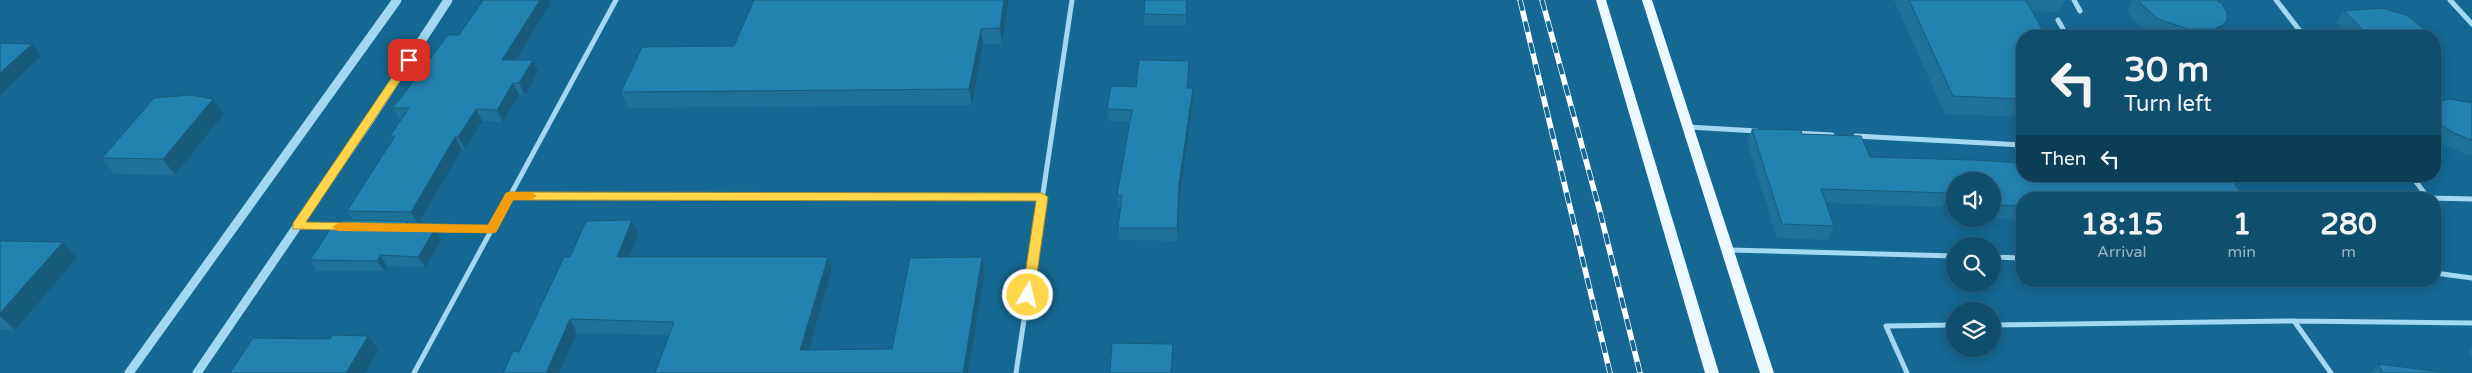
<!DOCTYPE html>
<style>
:root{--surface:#104e6d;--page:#195572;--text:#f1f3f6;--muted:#9cb4c2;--line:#306580}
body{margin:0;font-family:"Varela Round",sans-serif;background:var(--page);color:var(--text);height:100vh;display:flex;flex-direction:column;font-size:19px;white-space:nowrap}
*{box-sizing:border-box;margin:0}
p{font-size:16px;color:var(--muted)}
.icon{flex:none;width:28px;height:28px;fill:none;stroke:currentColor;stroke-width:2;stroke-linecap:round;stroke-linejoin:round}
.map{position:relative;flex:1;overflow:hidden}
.panel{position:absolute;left:2016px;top:192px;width:425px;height:95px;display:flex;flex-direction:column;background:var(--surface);border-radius:20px;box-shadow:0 2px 12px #0003,0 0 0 1px var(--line)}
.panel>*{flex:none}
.hud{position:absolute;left:2016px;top:30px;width:425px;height:152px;border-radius:20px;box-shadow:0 2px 12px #0003,0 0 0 1px var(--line);background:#104e6d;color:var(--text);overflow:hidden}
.buttons{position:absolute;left:1946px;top:172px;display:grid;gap:10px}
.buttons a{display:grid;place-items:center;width:55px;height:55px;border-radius:50%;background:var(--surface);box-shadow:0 2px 12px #0003,0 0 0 1px var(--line);font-size:25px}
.pin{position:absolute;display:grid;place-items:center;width:42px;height:42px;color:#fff;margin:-21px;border-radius:10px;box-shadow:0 2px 8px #0006}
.me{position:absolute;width:55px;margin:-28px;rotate:9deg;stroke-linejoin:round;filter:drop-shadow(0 0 4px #0008)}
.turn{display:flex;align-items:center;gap:18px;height:105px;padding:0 25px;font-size:22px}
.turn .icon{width:65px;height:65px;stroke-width:2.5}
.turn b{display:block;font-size:35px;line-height:42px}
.then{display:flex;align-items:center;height:48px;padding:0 25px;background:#0003;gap:10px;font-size:19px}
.eta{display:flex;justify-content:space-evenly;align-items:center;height:85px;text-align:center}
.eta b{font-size:30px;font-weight:800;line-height:35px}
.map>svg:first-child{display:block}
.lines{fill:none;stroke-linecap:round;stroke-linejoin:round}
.service{stroke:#a2d8f1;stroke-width:4}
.minor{stroke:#a2d8f1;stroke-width:5}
.tertiary{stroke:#a2d8f1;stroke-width:9}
.primary{fill:#ecf8ff;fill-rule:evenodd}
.rail-casing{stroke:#fff;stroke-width:5.5}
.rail{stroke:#156891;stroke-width:4;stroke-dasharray:11;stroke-linecap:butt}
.wall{fill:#1e7197}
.shaded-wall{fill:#185c7b}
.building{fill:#2383b0;stroke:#185c7b}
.route{fill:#ffd54a;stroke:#a68a30}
.slow{fill:#f59e0b}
</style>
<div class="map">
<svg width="2472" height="373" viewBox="0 0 2472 373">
<rect width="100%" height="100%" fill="#156891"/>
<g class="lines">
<path class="service" d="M 299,226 L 342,227
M 409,228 L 492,229"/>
<path class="minor" d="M 2074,0 L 2080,11
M 2276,0 L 2304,36
M 2450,0 L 2472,24
M 2058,20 L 2067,36
M 1688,127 L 1757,131
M 1796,133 L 1832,135
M 1856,136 L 2022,145
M 2412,176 L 2428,198 L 2472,199
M 510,196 L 1042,197
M 1729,250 L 1955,256
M 1992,257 L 2022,258
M 2435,273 L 2472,278
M 2294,321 L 2331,373
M 1992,325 L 2294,321 L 2472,323
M 414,373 L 616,0
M 1016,373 L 1072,0
M 1907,373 L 1886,326 L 1955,325"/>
<path class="tertiary" d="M 129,373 L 397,0
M 197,373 L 369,121 L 448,0"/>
<path class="primary" d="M 1596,0 L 1606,0 L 1719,373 L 1705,373 Z
M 1642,0 L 1652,0 L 1774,373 L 1760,373 Z"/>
<defs>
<path id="rail" d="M 1520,0 L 1610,373
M 1542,0 L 1599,208 L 1640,373"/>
</defs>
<use href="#rail" class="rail-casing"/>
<use href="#rail" class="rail"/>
</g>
<path class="wall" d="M 1009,0 L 1002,44 L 983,44 L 972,105 L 628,108 L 621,92 L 734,46 Z
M 1188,0 L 1186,25 L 1144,25 L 1144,14 Z
M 1894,0 L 2066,0 L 2059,12 L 2032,11 L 2022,36 L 2022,117 L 1945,114 Z
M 2132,0 L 2217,0 L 2216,36 L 2154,36 L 2149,34 L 2131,18 L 2128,10 Z
M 551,3 L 515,60 L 538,72 L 525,95 L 519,95 L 503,122 L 482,121 L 465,149 L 462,149 L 418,224 L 409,224 L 412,228 L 435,229 L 442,240 L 425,267 L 387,266 L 384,271 L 317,271 L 310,260 L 338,228 L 353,220 L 347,211 L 393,140 L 390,136 L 401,120 L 400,120 L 393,108 L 459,35 Z
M 2344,11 L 2427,36 L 2349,36 L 2336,23 Z
M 1189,61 L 1189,73 L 1188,88 L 1193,100 L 1180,196 L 1177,241 L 1120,240 L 1118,228 L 1120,207 L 1118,207 L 1117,195 L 1130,122 L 1109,121 L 1107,109 L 1136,87 Z
M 213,99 L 224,114 L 175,175 L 114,174 L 102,158 Z
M 2435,102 L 2472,103 L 2472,155 L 2468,155 L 2444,145 L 2435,140 Z
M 1752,129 L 1802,134 L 1870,157 L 1973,160 L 2022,199 L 2022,220 L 1993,218 L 1992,181 L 1955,181 L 1955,203 L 1944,203 L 1942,207 L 1826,203 L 1834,226 L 1828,240 L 1777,238 L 1747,142 Z
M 632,220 L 638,234 L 629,257 L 828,257 L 832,270 L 809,350 L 892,349 L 982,257 L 985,271 L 968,373 L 669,335 L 577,333 L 519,352 L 570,257 Z
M 0,241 L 77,258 L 15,330 L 0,330 Z
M 2472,347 L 2472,357 L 2468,351 Z
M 2378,364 L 2442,373 L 2370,373 Z"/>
<path class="shaded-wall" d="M 540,0 L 550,0 L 551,3 L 508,72 L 502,60 Z
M 1004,0 L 1009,0 L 1002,44 L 1000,28 Z
M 1187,0 L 1188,0 L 1186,25 L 1186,15 Z
M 2227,19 L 2216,36 L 2209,36 L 2214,29 Z
M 981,29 L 983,44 L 972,105 L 969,89 Z
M 32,44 L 41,56 L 0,95 L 0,73 Z
M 533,60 L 538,72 L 525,95 L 519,83 Z
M 1189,61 L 1189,73 L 1187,100 L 1187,88 Z
M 513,83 L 519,95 L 503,122 L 497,110 Z
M 1193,88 L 1193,100 L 1180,196 L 1177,241 L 1177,228 L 1179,184 Z
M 213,99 L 224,114 L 175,175 L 163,159 Z
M 476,109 L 482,121 L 465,149 L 458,137 Z
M 455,137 L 462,149 L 418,224 L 411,212 Z
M 632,220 L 638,234 L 624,271 L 617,257 Z
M 407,221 L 414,232 L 403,228 Z
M 435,229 L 442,240 L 425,267 L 418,257 Z
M 63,242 L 77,258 L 15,330 L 0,316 L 0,313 Z
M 380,255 L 387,266 L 384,271 L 377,261 Z
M 828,257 L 832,270 L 805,363 L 800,350 Z
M 982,257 L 985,271 L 968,373 L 963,373 Z
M 570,319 L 577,333 L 559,373 L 546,373 Z
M 368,336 L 378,350 L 365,373 L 346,373 Z
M 1173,344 L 1173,356 L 1172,373 L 1171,373 Z"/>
<path class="building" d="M 483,0 L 540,0 L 502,60 L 533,60 L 519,83 L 513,83 L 497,110 L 476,109 L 458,137 L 455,137 L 411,212 L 347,211 L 395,136 L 390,136 L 409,108 L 393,108 L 448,35 L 459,35 Z
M 754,0 L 1004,0 L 1000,28 L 981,29 L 969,89 L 621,92 L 642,47 L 734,46 Z
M 1145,0 L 1187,0 L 1186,15 L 1144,14 Z
M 1909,0 L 2026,0 L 2046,36 L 2022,36 L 2022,99 L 1953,96 Z
M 2139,0 L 2217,0 L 2222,4 L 2227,12 L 2227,19 L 2223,25 L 2214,29 L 2188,29 L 2158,19 L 2140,3 Z
M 2382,8 L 2406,15 L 2422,27 L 2427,36 L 2373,36 L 2363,30 L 2344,11 Z
M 0,43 L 32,44 L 0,73 Z
M 1139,60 L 1189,61 L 1187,88 L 1193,88 L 1179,184 L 1177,228 L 1118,228 L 1122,195 L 1117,195 L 1132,110 L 1107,109 L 1111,86 L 1136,87 Z
M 190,95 L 213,99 L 163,159 L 102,158 L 154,98 Z
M 2450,99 L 2472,103 L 2472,140 L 2454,133 L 2443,126 L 2436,118 L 2435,116 L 2435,102 Z
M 1752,129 L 1801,130 L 1802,134 L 1861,136 L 1870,157 L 1973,160 L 2022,163 L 2022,176 L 2230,176 L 2244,199 L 2022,199 L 2022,206 L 2000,205 L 1994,189 L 1992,189 L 1992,181 L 1955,181 L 1955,189 L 1947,189 L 1949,193 L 1821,189 L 1834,226 L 1782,224 Z
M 343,220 L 407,221 L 403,228 L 435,229 L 418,257 L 380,255 L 377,261 L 310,260 L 331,228 L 338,228 Z
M 632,220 L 617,257 L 828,257 L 800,350 L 892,349 L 910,258 L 982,257 L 963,373 L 655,373 L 674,322 L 570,319 L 546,373 L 503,373 L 513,351 L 519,352 L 564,257 L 570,257 L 586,221 Z
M 0,241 L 63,242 L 0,313 Z
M 332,335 L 368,336 L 346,373 L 230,373 L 253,338 L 330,339 Z
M 1112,343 L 1173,344 L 1171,373 L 1110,373 Z
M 2378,364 L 2442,372 L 2442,373 L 2383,373 Z"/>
<path class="route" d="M 409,57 L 414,60 L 306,222 L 488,225 L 506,193 L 510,192 L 1042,193 L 1048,197 L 1034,295 L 1028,299 L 1022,295 L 1036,201 L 513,200 L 496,232 L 492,233 L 293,229 L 293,223 L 405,58 Z"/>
<path class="slow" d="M 510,192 L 531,192 L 537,196 L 531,200 L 513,200 L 496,232 L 492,233 L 338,231 L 332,227 L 338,223 L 488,225 L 506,193 Z"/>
</svg>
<div class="buttons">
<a><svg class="icon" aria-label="sound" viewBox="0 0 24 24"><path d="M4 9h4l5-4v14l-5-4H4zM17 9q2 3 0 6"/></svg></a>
<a><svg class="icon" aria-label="search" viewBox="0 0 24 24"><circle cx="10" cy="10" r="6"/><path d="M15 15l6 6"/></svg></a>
<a><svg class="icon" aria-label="layers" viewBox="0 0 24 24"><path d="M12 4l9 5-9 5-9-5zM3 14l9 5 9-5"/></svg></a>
</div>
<div class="pin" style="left:409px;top:60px;background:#d93025"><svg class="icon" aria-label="arrive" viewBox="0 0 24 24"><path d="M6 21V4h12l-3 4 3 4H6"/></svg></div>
<svg class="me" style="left:1028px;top:295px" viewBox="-20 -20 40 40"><circle r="17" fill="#ffd54a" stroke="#fff" stroke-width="3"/><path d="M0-11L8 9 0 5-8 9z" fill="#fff"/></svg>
<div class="hud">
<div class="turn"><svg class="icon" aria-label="left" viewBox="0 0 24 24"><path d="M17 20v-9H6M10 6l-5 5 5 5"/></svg><div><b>30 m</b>Turn left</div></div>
<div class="then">Then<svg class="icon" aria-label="left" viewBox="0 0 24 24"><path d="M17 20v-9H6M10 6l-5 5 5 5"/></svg></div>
</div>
<section class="panel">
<div class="eta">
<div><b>18:15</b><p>Arrival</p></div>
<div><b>1</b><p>min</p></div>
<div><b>280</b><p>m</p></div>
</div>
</section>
</div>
